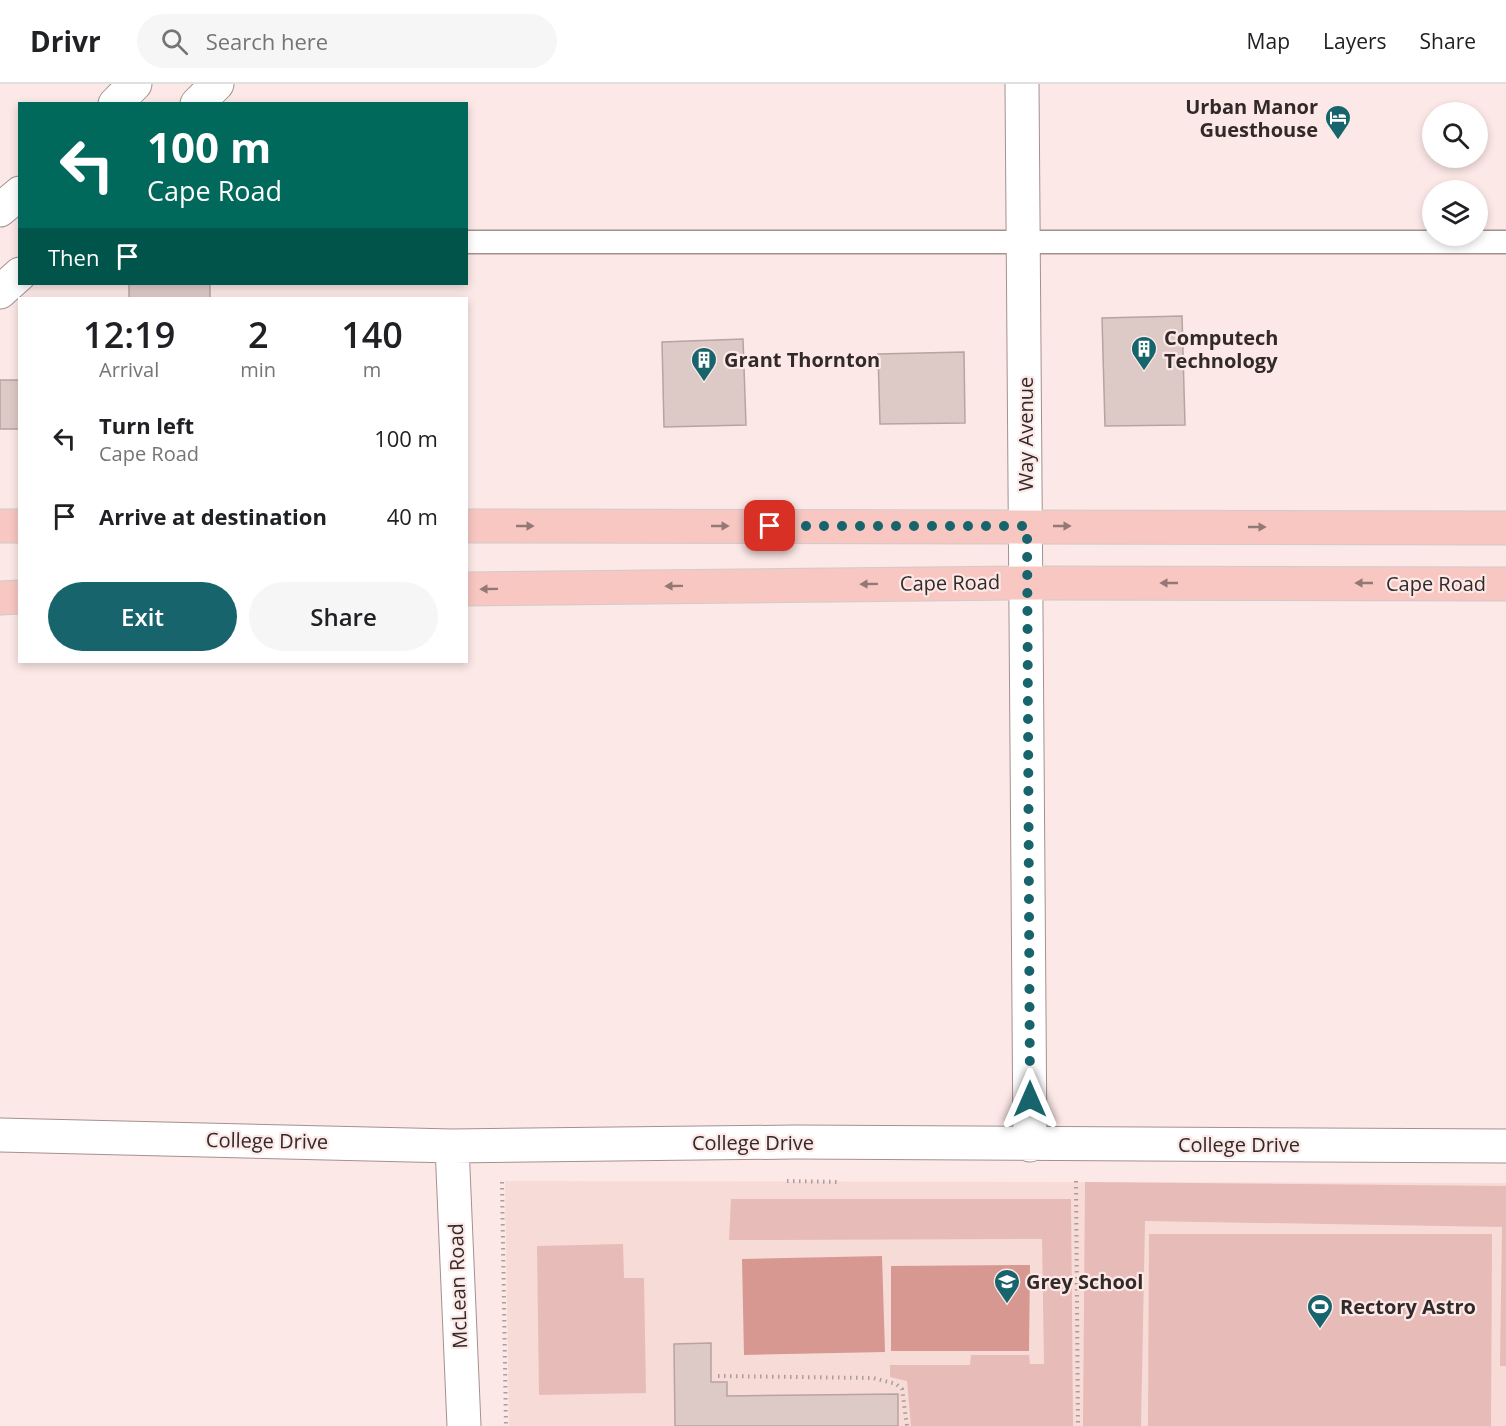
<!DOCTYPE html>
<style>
:root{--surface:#fff;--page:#f6f6f6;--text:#202124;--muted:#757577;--line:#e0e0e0;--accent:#17646c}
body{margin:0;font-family:"Open Sans",sans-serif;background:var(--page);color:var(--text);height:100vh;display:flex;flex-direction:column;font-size:22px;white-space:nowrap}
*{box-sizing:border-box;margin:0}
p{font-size:20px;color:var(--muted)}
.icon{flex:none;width:33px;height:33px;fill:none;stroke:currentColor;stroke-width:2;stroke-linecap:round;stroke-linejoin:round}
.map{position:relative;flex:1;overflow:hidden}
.sheet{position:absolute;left:18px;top:213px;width:450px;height:366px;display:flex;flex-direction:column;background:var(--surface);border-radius:0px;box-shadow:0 3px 9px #0003}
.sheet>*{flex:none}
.hud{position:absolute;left:18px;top:18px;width:450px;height:183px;border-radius:0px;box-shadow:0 3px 9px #0003;background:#00695c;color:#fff;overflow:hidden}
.fabs{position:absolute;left:1422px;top:18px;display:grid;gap:12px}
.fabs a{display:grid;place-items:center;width:66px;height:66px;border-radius:50%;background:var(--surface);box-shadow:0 3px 9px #0003;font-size:30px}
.pin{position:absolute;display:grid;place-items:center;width:51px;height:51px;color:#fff;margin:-26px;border-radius:12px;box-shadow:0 3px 9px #0006}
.me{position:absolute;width:66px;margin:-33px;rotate:0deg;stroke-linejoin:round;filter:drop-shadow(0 0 4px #0008)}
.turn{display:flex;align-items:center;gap:21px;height:126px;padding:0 30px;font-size:27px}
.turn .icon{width:78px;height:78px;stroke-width:2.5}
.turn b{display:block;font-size:42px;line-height:51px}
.then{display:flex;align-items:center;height:57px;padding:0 30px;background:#0003;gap:12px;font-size:22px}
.eta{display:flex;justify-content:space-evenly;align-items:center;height:102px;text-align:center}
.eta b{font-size:36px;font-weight:600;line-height:42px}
.cta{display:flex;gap:12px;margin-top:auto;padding:12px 30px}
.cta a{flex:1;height:69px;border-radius:36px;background:var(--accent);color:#fff;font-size:24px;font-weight:600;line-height:69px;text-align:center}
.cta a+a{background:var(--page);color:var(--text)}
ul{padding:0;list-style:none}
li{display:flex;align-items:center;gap:18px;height:78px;padding:0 30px}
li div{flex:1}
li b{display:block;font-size:22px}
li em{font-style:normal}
header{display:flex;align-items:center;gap:36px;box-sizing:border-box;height:84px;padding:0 30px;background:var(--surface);border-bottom:2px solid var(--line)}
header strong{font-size:28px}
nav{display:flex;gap:33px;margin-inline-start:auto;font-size:21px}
.search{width:420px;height:54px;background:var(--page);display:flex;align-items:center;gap:15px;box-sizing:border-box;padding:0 21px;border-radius:33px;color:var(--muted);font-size:22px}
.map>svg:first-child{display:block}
.built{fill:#f7dbd7}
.green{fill:#e7bbb7}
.water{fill:#d79892}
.building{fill:#ddcac7;stroke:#b7a4a2;stroke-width:1.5}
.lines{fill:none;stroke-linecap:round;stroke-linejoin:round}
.service-casing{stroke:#a4918f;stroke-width:25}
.minor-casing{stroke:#a4918f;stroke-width:35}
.secondary-casing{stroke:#a4918f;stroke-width:35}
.primary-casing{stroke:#cecccc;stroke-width:35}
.path{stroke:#ac9d9b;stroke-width:4;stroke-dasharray:1.5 4.5;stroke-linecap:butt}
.service{stroke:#fff;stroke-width:22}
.minor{stroke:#fff;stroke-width:33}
.secondary{stroke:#fff;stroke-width:33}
.primary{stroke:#f8c7c2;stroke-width:33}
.oneway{fill:#947876}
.route{stroke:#17646c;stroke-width:10;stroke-dasharray:0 18}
.labels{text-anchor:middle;stroke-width:4.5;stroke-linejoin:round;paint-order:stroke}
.poi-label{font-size:20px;font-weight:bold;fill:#312a29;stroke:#fce8e6;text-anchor:start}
.street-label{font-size:20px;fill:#312a29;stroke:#fce8e6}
</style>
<header>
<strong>Drivr</strong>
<div class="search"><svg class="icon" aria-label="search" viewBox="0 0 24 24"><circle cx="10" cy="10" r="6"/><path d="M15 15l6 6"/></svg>Search here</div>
<nav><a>Map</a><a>Layers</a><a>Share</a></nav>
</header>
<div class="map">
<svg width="1506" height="1342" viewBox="0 0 1506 1342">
<rect width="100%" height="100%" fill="#fce8e6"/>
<path class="built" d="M 505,1097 L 1506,1099 L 1506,1342 L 509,1342 Z"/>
<path class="green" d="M 1085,1098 L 1506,1102 L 1506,1282 L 1500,1282 L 1502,1143 L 1145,1137 L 1141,1342 L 1083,1342 Z
M 731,1115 L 1071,1115 L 1073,1342 L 911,1342 L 907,1297 L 890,1293 L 890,1281 L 970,1281 L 971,1271 L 1029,1271 L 1030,1280 L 1044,1280 L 1042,1155 L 729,1156 Z
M 1149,1150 L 1492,1150 L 1491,1342 L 1148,1342 Z
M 623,1160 L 624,1194 L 644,1194 L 646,1309 L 539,1311 L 537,1162 Z"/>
<path class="water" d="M 882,1172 L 885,1268 L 744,1271 L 742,1175 Z
M 1030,1181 L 1029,1267 L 891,1267 L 891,1182 Z"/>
<path class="building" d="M 129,200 L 210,200 L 210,214 L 129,214 Z
M 1182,232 L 1185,341 L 1105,342 L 1102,234 Z
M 743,255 L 746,341 L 664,343 L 662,258 Z
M 964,268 L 965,339 L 880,340 L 878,270 Z
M 0,296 L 20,296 L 20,345 L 0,345 Z
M 711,1259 L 711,1298 L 727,1298 L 727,1312 L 898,1310 L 898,1342 L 675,1342 L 674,1260 Z"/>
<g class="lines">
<defs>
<path id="service" d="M 466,158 L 1506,158"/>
<path id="minor" d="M 1022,0 L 1030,1061
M 0,1051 L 452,1062 L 795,1058 L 1506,1062
M 452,1062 L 464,1342"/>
<path id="secondary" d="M 115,20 L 135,0
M 197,20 L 217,0
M 0,126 L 20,109
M 0,208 L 20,190"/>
<path id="primary" d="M 0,442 L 20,442
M 466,442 L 1506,444
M 466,505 L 1026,499 L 1506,500
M 0,514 L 20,513"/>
</defs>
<use href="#service" class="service-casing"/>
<use href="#minor" class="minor-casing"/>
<use href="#secondary" class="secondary-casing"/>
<use href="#primary" class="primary-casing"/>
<path class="path" d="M 787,1097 L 839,1098
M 1076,1097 L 1078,1342
M 502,1098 L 506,1342
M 718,1292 L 873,1294 L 896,1300 L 902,1305 L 907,1342"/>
<use href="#service" class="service"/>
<use href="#minor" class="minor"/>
<use href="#secondary" class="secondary"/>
<use href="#primary" class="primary"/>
</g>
<defs><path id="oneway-solid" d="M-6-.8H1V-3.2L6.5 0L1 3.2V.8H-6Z" transform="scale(1.5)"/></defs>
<g class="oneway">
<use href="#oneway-solid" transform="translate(525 442)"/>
<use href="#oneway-solid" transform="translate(720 442)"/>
<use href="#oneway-solid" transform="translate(1062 442)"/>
<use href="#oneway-solid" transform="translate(1257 443)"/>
<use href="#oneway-solid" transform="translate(1169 499) rotate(-180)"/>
<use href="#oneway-solid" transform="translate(1364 499) rotate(-180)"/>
<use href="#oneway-solid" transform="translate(869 500) rotate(179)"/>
<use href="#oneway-solid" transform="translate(674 502) rotate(179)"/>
<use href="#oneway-solid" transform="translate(489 505) rotate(179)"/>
</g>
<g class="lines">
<path class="route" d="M 770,442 L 1027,442 L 1030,1015"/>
</g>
<defs>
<symbol id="hotel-pin" viewBox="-11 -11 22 30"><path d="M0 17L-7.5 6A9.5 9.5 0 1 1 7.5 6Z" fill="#17646c" stroke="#fce8e6"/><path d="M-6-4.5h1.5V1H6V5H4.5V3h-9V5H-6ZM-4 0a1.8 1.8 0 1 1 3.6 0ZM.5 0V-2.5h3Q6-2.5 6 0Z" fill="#fff"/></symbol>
<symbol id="building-pin" viewBox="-11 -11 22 30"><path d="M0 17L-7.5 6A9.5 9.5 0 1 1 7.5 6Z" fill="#17646c" stroke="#fce8e6"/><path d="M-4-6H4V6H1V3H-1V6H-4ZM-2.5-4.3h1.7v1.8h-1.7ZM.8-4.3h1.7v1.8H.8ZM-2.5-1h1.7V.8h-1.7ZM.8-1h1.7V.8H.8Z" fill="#fff"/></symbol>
<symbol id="school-pin" viewBox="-11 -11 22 30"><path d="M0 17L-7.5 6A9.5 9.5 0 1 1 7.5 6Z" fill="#17646c" stroke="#fce8e6"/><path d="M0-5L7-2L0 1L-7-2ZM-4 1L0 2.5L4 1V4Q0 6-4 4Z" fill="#fff"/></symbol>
<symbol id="stadium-pin" viewBox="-11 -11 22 30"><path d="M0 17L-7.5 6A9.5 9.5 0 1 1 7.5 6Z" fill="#17646c" stroke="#fce8e6"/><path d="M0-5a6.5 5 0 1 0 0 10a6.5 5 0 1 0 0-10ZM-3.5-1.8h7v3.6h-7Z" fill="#fff"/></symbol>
</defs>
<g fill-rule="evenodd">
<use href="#hotel-pin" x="1323" y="19" width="30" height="40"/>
<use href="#building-pin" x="1129" y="250" width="30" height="40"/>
<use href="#building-pin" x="689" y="261" width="30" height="40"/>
<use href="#school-pin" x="992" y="1183" width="30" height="40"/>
<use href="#stadium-pin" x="1305" y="1208" width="30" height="40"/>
</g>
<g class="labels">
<g class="poi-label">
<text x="1318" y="30" text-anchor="end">Urban Manor<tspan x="1318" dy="23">Guesthouse</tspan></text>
<text x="1164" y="261">Computech<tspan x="1164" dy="23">Technology</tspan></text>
<text x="724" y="283">Grant Thornton</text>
<text x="1026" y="1205">Grey School</text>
<text x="1340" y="1230">Rectory Astro</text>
</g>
<g class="street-label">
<text transform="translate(1026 350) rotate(-90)" y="7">Way Avenue</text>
<text transform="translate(950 499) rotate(-1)" y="7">Cape Road</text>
<text x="1436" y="507">Cape Road</text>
<text transform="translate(267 1057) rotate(1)" y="7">College Drive</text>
<text x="753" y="1066">College Drive</text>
<text x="1239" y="1068">College Drive</text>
<text transform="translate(458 1202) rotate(-92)" y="7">McLean Road</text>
</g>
</g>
</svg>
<div class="fabs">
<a><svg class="icon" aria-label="search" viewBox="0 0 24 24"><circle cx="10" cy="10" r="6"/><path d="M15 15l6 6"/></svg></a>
<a><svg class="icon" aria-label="layers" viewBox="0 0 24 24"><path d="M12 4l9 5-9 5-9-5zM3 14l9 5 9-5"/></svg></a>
</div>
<div class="pin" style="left:770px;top:442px;background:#d93025"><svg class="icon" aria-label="arrive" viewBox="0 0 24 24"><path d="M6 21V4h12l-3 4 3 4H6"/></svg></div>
<svg class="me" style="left:1030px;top:1015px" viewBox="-20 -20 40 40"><path d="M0-17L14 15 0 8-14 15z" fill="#17646c" stroke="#fff" stroke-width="4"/></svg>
<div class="hud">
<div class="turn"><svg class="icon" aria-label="left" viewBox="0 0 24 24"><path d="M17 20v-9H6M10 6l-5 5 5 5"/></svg><div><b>100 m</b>Cape Road</div></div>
<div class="then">Then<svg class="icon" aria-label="arrive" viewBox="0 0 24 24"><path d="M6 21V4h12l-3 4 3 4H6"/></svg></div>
</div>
<section class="sheet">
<div class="eta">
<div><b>12:19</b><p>Arrival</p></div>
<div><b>2</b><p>min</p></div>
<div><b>140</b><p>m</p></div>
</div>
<ul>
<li><svg class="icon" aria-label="left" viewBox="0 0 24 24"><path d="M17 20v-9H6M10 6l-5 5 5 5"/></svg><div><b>Turn left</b><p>Cape Road</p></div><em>100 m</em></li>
<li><svg class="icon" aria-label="arrive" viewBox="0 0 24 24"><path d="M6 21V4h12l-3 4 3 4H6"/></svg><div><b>Arrive at destination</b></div><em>40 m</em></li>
</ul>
<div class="cta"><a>Exit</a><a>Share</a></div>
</section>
</div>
